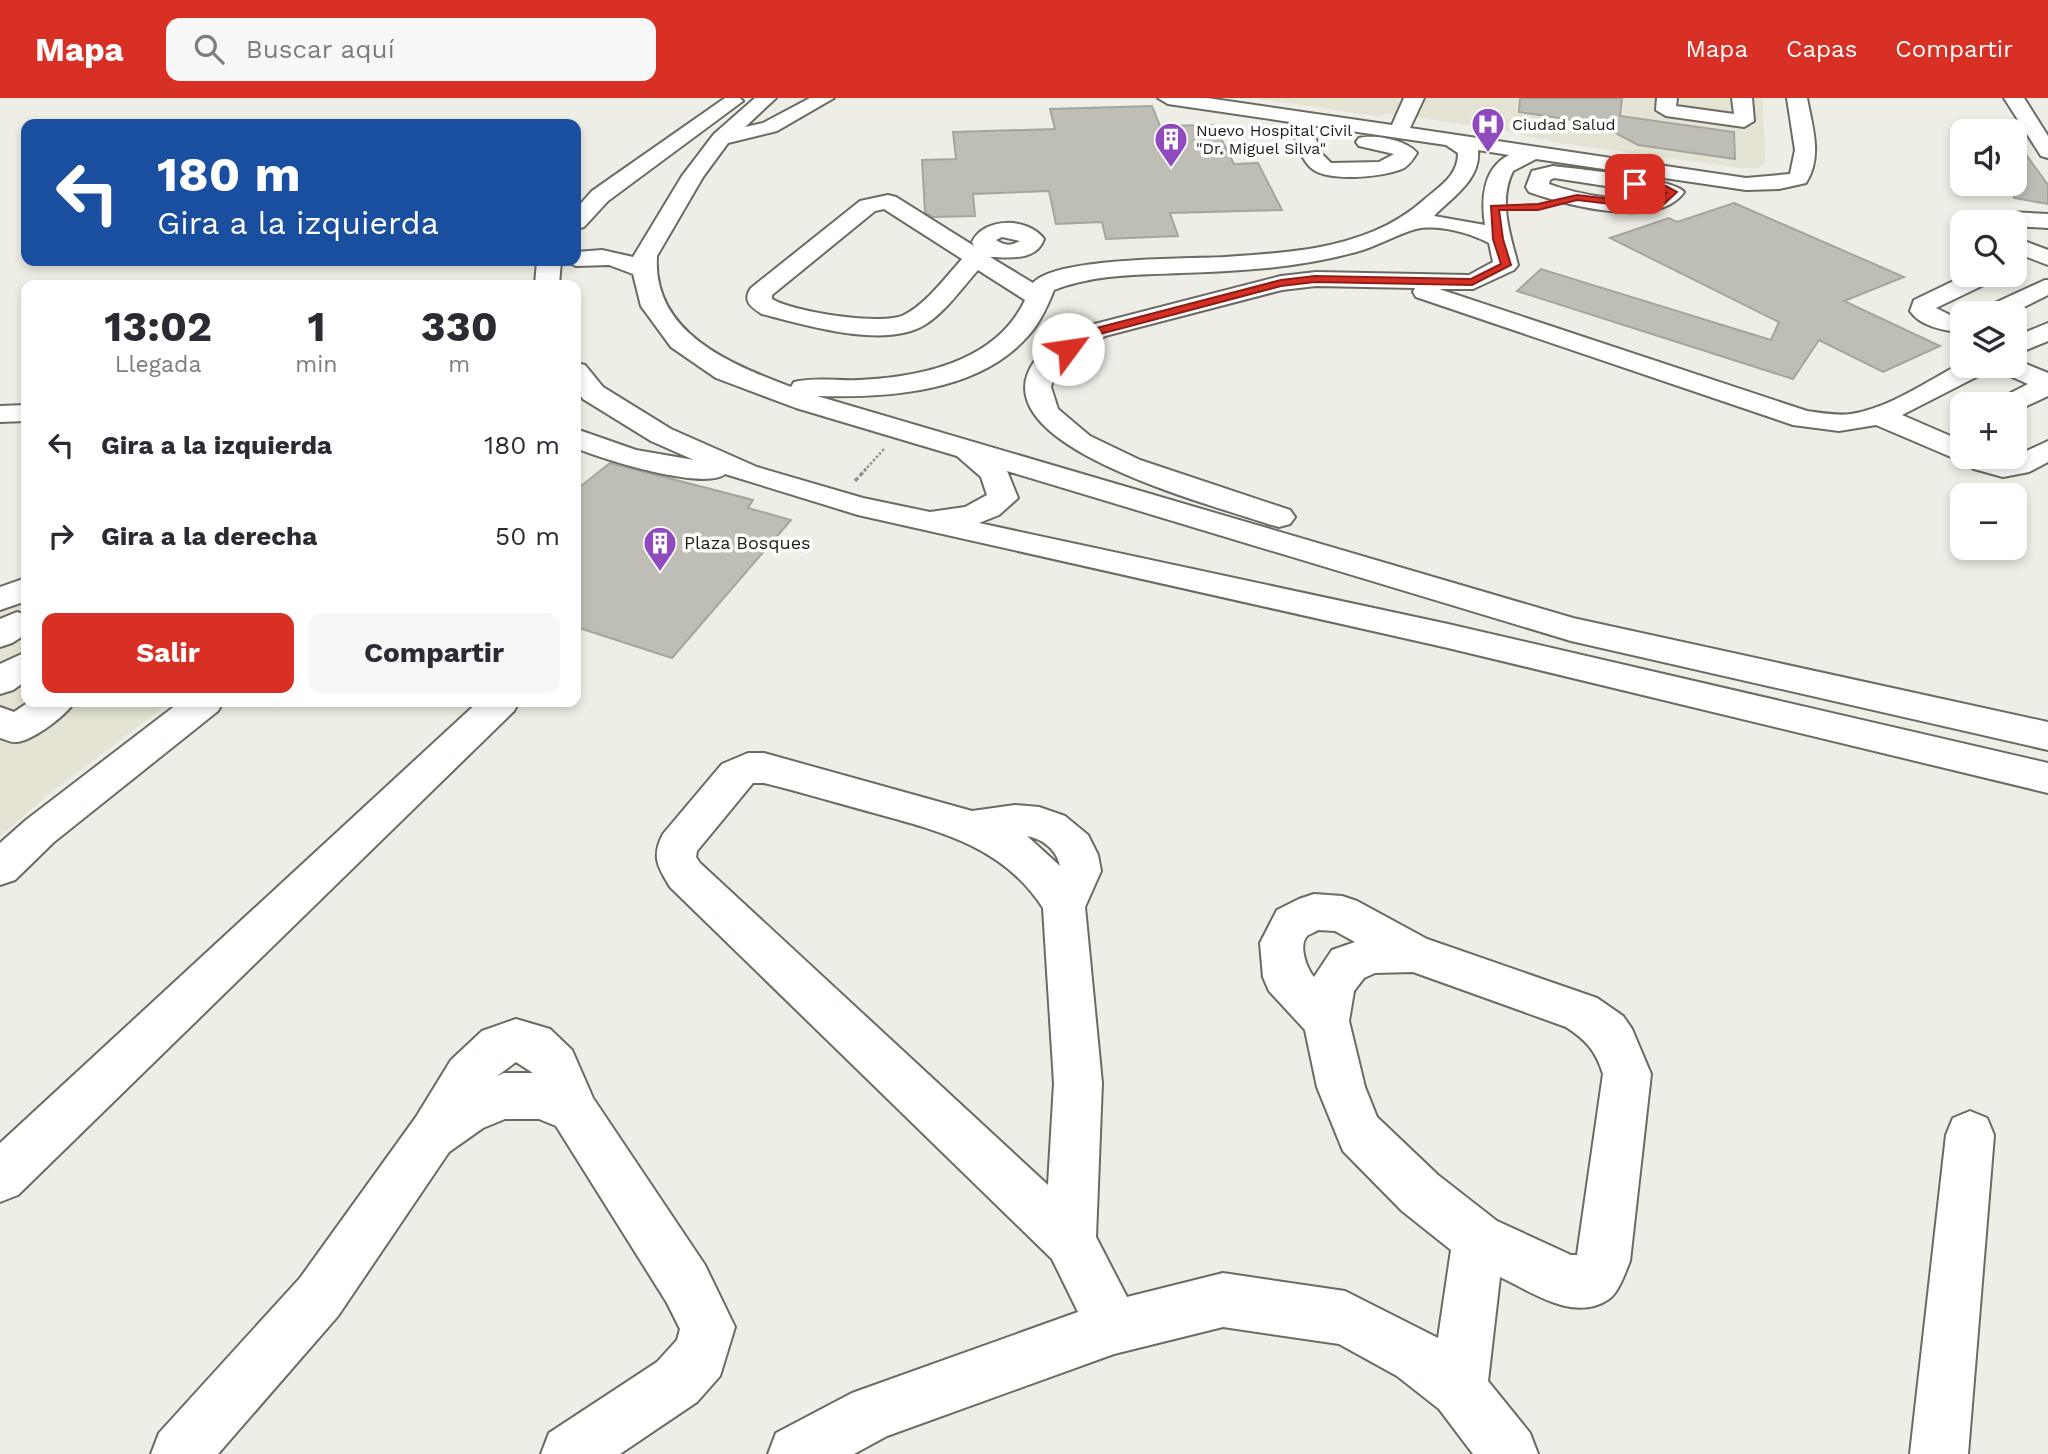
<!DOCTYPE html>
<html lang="es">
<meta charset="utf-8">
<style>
:root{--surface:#fff;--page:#f7f7f7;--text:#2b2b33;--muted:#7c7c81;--accent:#d93025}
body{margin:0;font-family:"Work Sans",sans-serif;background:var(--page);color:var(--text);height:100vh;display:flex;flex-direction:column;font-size:26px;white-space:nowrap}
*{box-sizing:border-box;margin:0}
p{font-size:23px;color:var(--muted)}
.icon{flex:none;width:38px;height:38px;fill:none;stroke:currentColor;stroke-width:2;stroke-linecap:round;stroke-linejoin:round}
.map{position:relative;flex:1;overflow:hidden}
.panel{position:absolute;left:21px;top:182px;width:560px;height:427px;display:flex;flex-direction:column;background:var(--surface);border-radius:14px;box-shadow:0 4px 10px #0003}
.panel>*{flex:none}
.hud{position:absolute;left:21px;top:21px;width:560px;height:147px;border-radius:14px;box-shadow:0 4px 10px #0003;background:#1a4fa0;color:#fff;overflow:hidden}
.controls{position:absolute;left:1950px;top:21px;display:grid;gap:14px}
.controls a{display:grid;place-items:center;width:77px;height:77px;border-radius:14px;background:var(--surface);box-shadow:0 4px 10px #0003;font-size:35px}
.pin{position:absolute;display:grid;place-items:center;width:60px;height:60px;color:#fff;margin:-30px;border-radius:14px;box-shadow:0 4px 10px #0006}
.me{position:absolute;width:77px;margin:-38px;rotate:59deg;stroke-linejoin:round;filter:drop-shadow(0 0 5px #0008)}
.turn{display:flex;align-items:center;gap:24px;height:147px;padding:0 21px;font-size:32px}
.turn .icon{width:91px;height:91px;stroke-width:2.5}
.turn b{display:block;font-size:49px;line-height:60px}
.eta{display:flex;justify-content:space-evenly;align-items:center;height:119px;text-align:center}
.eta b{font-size:42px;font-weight:700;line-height:49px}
.action{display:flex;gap:14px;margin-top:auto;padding:14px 21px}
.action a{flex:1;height:80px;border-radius:14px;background:var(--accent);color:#fff;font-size:28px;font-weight:700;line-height:80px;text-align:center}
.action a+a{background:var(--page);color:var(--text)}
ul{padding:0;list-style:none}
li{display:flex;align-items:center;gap:21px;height:91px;padding:0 21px}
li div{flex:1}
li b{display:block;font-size:26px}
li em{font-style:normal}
header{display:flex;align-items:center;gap:42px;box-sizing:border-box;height:98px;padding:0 35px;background:var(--accent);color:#fff}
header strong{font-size:33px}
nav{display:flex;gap:38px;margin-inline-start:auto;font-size:24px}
.search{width:490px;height:63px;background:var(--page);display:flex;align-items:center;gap:18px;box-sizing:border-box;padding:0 24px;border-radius:14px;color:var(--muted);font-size:26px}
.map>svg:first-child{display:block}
.built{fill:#e5e3d3}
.building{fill:#bfbeb6;stroke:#a6a59d;stroke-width:2}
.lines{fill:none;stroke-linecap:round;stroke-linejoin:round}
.minor-casing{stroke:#6b6a63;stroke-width:4}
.path-far1{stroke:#92918b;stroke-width:2.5;stroke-dasharray:2.5 2;stroke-linecap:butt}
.path{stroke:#92918b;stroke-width:3.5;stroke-dasharray:4.5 2.5;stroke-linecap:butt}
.minor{fill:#fff;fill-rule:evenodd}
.route{fill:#d93025;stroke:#8d1f18;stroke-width:2}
.labels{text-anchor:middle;stroke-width:7;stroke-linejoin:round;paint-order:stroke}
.far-poi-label{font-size:16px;fill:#1c1c19;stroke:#fff;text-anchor:start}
.poi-label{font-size:18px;fill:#1c1c19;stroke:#fff;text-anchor:start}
</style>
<header>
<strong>Mapa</strong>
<div class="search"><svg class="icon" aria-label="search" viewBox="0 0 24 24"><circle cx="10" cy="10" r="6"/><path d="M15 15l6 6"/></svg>Buscar aquí</div>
<nav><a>Mapa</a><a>Capas</a><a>Compartir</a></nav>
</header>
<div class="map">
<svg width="2048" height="1356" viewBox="0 0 2048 1356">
<rect width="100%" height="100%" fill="#efeee6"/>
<path class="built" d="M 1253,0 L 1763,0 L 1765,65 L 1758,70 L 1741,70 L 1558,45 L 1496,31 L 1406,18 L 1384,16 L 1381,19 Z
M 26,503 L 26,604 L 171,604 L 49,696 L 0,739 L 0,513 Z"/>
<path class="building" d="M 1520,0 L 1622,0 L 1620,18 L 1734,34 L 1735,61 L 1638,47 L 1599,26 L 1519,14 Z
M 1152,8 L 1160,28 L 1214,27 L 1234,66 L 1258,65 L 1282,112 L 1170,115 L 1178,138 L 1106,141 L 1102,124 L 1056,126 L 1049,93 L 973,96 L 975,118 L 933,119 L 925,114 L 922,62 L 956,61 L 953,34 L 1055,31 L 1050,11 Z
M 2014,40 L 2048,87 L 2048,106 L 2014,100 Z
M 1734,105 L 1904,179 L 1844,203 L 1940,248 L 1883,274 L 1819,242 L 1793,281 L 1517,193 L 1541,171 L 1771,242 L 1779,224 L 1610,140 L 1669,120 L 1677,124 Z
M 610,365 L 753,402 L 748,410 L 791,422 L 672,560 L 576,529 L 576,392 Z"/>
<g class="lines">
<defs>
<path id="minor" d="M 725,0 L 740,0 L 743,3 L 608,103 L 584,129 L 576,131 L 576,111 L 592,93 Z
M 755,0 L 776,0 L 745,29 L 763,25 L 810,0 L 834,0 L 777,33 L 728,45 L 703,79 L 657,158 C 652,235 731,266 791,289 L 794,284 C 815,279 838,283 859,282 C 921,279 996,264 1025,202 L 978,172 C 962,190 946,213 926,226 C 886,252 805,227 762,216 C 751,209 742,203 751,190 L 860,103 L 888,97 L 896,99 L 974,148 L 972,144 C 984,119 1028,119 1044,141 C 1036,164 1008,159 990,159 L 1033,185 C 1056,159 1188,161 1225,159 C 1256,157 1286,155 1315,150 C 1357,142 1394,129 1425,101 C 1440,88 1458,78 1458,55 L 1446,47 L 1310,27 L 1322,56 L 1331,65 L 1379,64 L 1394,56 L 1359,48 L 1356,44 L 1359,40 C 1374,36 1407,42 1417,55 C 1413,61 1409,68 1402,71 C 1383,79 1325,85 1310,69 C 1299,58 1295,39 1290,24 L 1168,6 L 1158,0 L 1207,0 L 1392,27 L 1404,0 L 1424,0 L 1410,30 L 1746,80 L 1790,76 L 1795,52 L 1787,0 L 1807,0 C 1812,28 1823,58 1806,85 L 1779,91 L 1746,92 L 1536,61 L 1513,73 C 1498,103 1510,136 1518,167 L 1514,172 L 1473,191 L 1439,191 L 1807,313 C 1822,315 1837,318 1851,316 C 1890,310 1927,283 1962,265 L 1962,268 L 1990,268 L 1986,274 L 1902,317 L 1962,343 L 1962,359 L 2009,361 L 2048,343 L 2048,364 L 2029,374 L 2003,379 L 1974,371 L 1958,362 L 1876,327 L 1839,333 L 1793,327 L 1416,199 L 1413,194 L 1415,190 L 1316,188 L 1282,192 L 1105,238 L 1055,274 L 1051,289 L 1058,311 L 1090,338 L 1140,362 L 1290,412 L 1295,419 L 1290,426 L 1279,429 L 1268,426 C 1218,408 976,348 1034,264 L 1087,228 L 1281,178 L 1316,174 L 1469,177 L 1493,164 L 1489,145 C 1470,135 1438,126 1416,131 C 1397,136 1376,149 1356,154 C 1299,170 1240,173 1181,175 C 1139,177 1094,176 1054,192 C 1048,207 1040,225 1028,238 C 978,295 887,300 817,298 L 1573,520 L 2048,624 L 2048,652 L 1571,543 L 1007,373 L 1018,400 L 999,417 L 979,425 L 1448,526 L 2048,665 L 2048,695 L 1448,550 L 858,417 L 725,376 C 705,393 601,361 576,350 L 576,331 L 636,352 L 694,362 L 651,343 L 583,301 L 576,291 L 576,265 L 585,267 L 603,289 L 671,331 L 757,369 L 863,400 L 930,414 L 965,409 L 987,397 L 981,379 L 957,358 L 796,310 L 716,280 L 671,249 L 641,208 L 633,176 L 609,167 L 576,168 L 565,163 L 576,163 L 576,154 L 602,152 L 633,159 L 682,78 L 714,36 ZM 1478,52 L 1509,57 C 1483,70 1481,101 1485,127 L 1434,118 C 1452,99 1481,82 1478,52 ZM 884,111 L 962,161 C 945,180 926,206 904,217 C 882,228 793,214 772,201 L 772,197 L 875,113 ZM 1002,139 L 1020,143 C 1011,148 1005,148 996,142 Z
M 1657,0 L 1677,0 L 1676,8 L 1734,16 L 1732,0 L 1752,0 L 1754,23 L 1744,29 L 1666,18 L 1656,12 Z
M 2004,0 L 2024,0 L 2048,38 L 2048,60 L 2041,58 Z
M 1553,68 C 1575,71 1674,80 1684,94 C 1658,132 1566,107 1529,94 L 1526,89 L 1532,73 ZM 1554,80 L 1658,96 L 1659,96 C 1635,109 1573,95 1549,86 L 1550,82 Z
M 2010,114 L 2048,116 L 2048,130 L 2014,128 L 2014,124 L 1990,124 L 1993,119 Z
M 2014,139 L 2048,152 L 2048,167 L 2014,154 Z
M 537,163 L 561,163 L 559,187 L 535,187 Z
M 1966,177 L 1997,177 L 1994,182 L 1936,210 L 1950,217 L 1962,219 L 1962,235 C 1944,232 1921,229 1910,213 L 1914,202 Z
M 2045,182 L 2048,182 L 2048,197 L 2012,215 L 1980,215 L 1984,210 Z
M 2048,225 L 2048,243 L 2014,257 L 2014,239 Z
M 2014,261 L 2048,275 L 2048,298 L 2014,314 L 2014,306 L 1997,306 L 2001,300 L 2028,286 L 2001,274 L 1997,268 L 2014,268 Z
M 26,307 L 26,323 L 0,324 L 0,308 Z
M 26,480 L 26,503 L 0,512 L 0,489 Z
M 17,514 L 26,517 L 26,536 L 12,545 L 0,549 L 0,521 Z
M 26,554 L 26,583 L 13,592 L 0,596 L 0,566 Z
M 29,604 L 74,604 C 67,617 31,644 16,644 C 11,645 5,641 0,640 L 0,609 L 14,614 Z
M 180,604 L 223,604 L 218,613 L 54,744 L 15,782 L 0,787 L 0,745 L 26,722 Z
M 478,604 L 519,604 L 514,613 L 18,1097 L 0,1104 L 0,1045 Z
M 748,655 L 764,655 L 972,713 L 1015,707 L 1039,709 L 1065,718 L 1088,737 L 1098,757 L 1101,773 L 1085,809 L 1102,985 L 1096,1139 L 1127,1199 L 1223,1175 L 1345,1193 L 1438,1240 L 1451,1152 L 1402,1113 L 1343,1053 L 1317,989 L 1305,932 L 1269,893 L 1263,879 L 1260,845 L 1277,812 L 1299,801 L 1314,796 L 1342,798 L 1357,803 L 1427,841 L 1597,900 L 1623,918 L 1632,931 L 1651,976 L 1630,1163 C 1625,1175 1619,1194 1609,1201 C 1574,1225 1532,1194 1500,1179 L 1488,1283 L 1530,1335 L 1538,1356 L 1473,1356 L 1439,1311 L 1397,1278 L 1339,1246 L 1223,1229 L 1114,1256 L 887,1338 L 854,1356 L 768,1356 L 776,1335 L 852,1295 L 1078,1214 L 1052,1161 L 670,789 C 658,769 651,759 663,736 L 722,666 ZM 753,685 L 764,685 C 801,694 837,705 874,715 C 940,733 1004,749 1043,810 L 1054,985 L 1048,1087 L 700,765 L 696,759 L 697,753 ZM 1027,738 C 1043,741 1057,752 1060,768 ZM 1318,832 L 1335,833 L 1355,844 L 1332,852 L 1314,879 C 1307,871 1298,848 1307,838 C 1308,837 1317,833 1318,832 ZM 1413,874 L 1566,929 C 1586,942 1596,953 1603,976 L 1577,1157 L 1571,1157 L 1497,1123 L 1438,1077 L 1377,1019 L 1365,989 L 1349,923 L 1354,893 L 1364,880 L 1375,875 Z
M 516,921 L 550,931 L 572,952 L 593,1000 L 705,1167 L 735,1229 L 720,1278 L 697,1304 L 620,1356 L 541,1356 L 549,1335 L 657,1264 L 677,1242 L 680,1231 L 667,1205 L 556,1028 L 539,1021 L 505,1021 L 483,1030 L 449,1054 L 338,1218 L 218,1356 L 151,1356 L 159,1335 L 300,1180 L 416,1019 L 451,962 L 482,933 ZM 516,964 L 533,975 L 504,975 L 497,978 Z
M 1970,1013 L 1987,1020 L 1994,1037 L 1968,1356 L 1910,1356 L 1946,1037 L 1953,1020 Z"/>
</defs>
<use href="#minor" class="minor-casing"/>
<path class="path-far1" d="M 864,373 L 884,351"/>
<path class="path" d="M 855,383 L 866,371"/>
<use href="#minor" class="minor"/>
</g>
<path class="route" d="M 1635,83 L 1666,88 L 1677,94 L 1664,106 L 1645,110 L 1577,102 L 1538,112 L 1499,112 L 1503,141 L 1511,167 L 1472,187 L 1315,184 L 1281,188 L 1100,236 L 1072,253 L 1063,251 L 1093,231 L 1281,182 L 1315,178 L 1471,181 L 1501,166 L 1493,141 L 1491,108 L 1538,106 L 1577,97 L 1645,105 L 1657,102 L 1666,95 L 1632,88 L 1631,86 Z"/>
<defs>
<symbol id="hospital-pin" viewBox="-11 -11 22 30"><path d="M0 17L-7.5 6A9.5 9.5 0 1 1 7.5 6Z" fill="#914abe" stroke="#fff"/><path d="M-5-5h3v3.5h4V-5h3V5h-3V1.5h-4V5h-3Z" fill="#fff"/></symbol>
<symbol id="building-pin" viewBox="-11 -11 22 30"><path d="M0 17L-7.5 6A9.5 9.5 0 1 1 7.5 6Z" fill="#914abe" stroke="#fff"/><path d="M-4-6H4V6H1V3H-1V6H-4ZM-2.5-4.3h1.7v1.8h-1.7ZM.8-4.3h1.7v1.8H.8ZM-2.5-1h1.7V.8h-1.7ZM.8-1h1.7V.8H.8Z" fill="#fff"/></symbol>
</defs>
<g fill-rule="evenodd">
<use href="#hospital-pin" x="1469" y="7" width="38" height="52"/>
<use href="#building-pin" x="1152" y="22" width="38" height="52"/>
<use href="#building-pin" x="641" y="426" width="38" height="52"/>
</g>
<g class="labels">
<g class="far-poi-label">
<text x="1512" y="32">Ciudad Salud</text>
<text x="1196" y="38">Nuevo Hospital Civil<tspan x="1196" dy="18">"Dr. Miguel Silva"</tspan></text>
</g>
<g class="poi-label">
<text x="684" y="451">Plaza Bosques</text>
</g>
</g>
</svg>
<div class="controls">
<a><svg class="icon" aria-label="sound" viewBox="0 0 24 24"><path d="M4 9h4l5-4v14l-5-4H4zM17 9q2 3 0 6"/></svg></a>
<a><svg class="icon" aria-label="search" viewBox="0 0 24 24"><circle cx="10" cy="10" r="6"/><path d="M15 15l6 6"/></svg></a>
<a><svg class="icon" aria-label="layers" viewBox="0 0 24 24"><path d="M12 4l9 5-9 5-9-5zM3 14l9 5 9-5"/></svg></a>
<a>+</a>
<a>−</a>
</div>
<div class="pin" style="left:1635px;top:86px;background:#d93025"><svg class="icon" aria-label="arrive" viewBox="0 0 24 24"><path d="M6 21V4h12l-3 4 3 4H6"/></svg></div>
<svg class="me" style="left:1068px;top:251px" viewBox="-20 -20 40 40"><circle r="19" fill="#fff"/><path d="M0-13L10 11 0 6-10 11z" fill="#d93025"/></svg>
<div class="hud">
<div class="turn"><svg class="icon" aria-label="left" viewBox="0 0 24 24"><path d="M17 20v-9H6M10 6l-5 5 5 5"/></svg><div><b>180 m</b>Gira a la izquierda</div></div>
</div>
<section class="panel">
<div class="eta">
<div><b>13:02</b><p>Llegada</p></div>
<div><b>1</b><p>min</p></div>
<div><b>330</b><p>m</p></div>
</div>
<ul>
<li><svg class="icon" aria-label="left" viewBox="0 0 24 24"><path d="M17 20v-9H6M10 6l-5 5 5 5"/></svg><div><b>Gira a la izquierda</b></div><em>180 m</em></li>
<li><svg class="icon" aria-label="right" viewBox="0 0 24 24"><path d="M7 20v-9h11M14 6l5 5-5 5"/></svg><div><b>Gira a la derecha</b></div><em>50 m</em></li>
</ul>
<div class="action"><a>Salir</a><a>Compartir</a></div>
</section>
</div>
